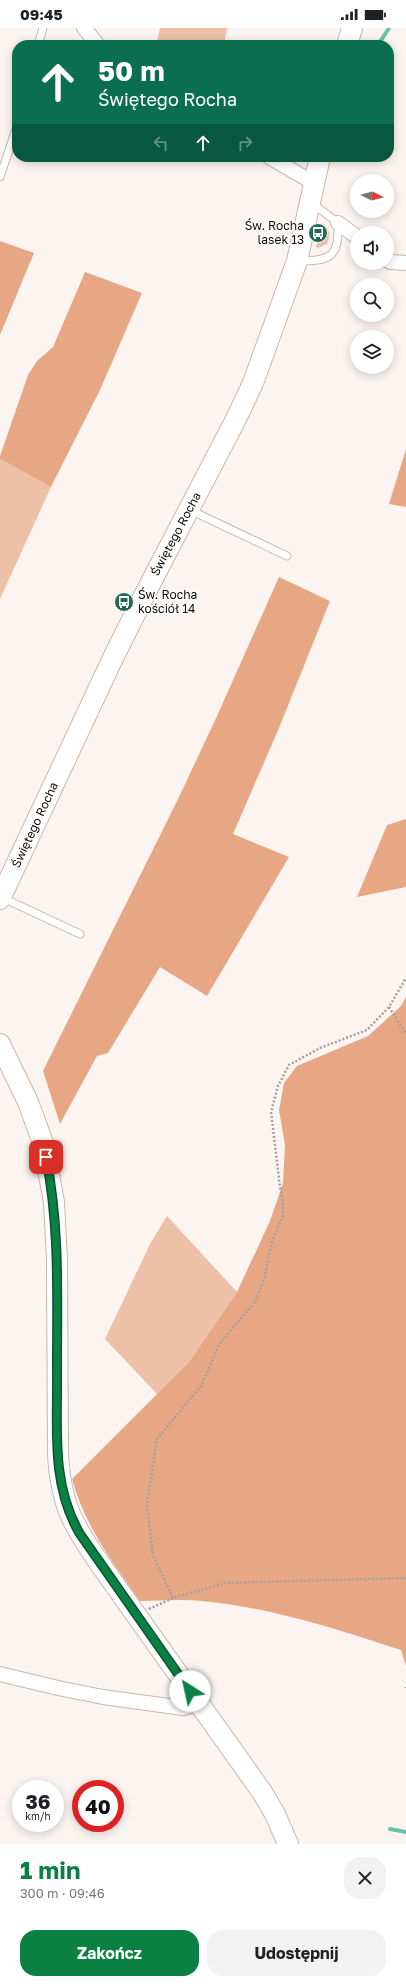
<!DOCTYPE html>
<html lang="pl">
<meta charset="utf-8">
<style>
:root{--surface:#fff;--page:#f2f2f2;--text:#202124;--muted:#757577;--accent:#0b8043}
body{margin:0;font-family:"Golos Text",sans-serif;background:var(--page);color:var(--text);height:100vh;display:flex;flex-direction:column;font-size:15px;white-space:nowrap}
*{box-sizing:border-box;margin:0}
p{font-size:13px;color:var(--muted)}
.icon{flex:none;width:22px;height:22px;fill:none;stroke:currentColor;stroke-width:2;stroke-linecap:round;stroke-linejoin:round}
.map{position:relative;height:1816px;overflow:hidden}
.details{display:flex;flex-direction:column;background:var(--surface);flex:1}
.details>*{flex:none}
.top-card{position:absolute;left:12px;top:12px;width:382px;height:122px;border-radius:16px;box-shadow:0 2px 10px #0003;background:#0b6e4f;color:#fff;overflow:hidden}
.needle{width:26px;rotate:96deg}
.buttons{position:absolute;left:350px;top:146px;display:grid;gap:8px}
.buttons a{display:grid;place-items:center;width:44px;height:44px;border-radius:50%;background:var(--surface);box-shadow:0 2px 10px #0003;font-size:20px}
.speed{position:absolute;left:12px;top:1752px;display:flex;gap:8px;font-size:20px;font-weight:700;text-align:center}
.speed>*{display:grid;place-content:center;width:52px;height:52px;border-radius:50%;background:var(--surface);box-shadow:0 2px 10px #0003;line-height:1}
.speed small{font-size:10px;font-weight:400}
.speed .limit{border:6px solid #d22;background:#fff;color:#111}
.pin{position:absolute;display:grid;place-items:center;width:34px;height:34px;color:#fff;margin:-17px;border-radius:8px;box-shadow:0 2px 6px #0006}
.me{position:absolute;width:44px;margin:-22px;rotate:325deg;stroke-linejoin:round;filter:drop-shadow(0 0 3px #0008)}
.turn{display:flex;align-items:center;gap:14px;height:84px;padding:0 20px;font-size:18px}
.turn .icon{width:52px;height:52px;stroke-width:2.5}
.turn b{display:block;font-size:28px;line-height:34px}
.lanes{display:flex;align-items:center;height:38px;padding:0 20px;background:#0003;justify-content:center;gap:20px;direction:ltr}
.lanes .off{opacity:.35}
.round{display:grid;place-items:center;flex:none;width:42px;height:42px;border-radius:16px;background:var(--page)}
.head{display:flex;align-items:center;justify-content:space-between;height:68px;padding:0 20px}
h1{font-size:24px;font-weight:700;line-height:30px;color:var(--accent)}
.action{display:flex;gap:8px;margin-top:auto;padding:8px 20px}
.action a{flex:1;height:46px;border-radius:16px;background:var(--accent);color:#fff;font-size:16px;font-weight:700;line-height:46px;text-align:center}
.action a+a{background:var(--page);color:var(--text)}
.status{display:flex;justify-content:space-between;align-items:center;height:28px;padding:0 20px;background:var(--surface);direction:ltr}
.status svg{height:11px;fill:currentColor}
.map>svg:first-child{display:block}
.green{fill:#efc0a8}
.forest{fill:#e8a784}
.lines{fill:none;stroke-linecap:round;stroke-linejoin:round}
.stream{stroke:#6bc2ab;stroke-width:4}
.lane-casing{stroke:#cab6ac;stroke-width:9}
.street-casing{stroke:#cab6ac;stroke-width:16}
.secondary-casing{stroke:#cab6ac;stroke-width:22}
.path{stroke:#a79f9c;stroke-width:2.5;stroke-dasharray:2 2;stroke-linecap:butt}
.lane{stroke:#fff;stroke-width:7}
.street{stroke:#fff;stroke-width:14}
.secondary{stroke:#fff;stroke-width:20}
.route-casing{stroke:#07532c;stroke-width:10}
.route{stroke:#0b8043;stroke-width:7}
.labels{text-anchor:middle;stroke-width:3;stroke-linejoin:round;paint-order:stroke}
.poi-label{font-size:12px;fill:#100a07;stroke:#fff;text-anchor:end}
.street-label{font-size:12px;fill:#100a07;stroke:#fff}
</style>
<div class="status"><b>09:45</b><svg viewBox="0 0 49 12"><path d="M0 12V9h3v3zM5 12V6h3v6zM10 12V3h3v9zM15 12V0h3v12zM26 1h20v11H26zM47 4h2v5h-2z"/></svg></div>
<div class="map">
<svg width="406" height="1816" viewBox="0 0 406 1816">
<rect width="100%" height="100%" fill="#fcf4f0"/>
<path class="green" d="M 160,0 L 227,0 L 224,17 L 156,17 Z
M 322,195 C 330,202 331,206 327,216 L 318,220 L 316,219 L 318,211 L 321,211 L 323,202 L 321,201 Z
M 0,431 L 51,459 L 0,571 Z
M 167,1188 L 237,1264 L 189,1334 L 157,1366 L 105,1311 L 150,1216 Z"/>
<path class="forest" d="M 0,213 L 34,225 L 0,307 Z
M 85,244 L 142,265 L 100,362 L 51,459 L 0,431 L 0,428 L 28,347 L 37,333 L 53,319 Z
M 406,421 L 406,479 L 389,476 Z
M 279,549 L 330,573 L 279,700 L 233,806 L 289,829 L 207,968 L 160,939 L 108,1025 L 97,1028 L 60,1096 L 43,1043 L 179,769 L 217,688 Z
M 406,791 L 406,859 L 357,869 L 387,797 Z
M 406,969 L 406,1638 L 401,1622 C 336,1601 270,1579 202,1573 C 181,1571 161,1573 140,1573 C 112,1534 85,1498 72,1451 L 189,1334 L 237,1264 L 270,1193 L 283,1155 L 285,1117 L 279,1082 L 284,1055 L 297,1038 L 368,1008 L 401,978 Z"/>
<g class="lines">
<path class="stream" d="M 378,17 L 389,0
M 390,1801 L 406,1804"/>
<defs>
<path id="lane" d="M 38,17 L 43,0
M 0,149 L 17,98
M 299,233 C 332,233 339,228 338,195 L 312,175
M 190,482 L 287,528
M 1,869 L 80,906"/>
<path id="street" d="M 84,0 L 98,17
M 269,129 L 314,155
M 338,195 L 357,209
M 387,232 L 391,234 L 406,235
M 0,1646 L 58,1660 L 103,1669 L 183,1680 L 199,1676"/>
<path id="secondary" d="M 347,17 L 352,0
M 0,871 L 113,630 L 148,560 L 236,391 L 253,355 L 297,233 L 320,129
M 0,1016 L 28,1074 L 43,1115 L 54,1174 L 57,1232 L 58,1426 C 61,1479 73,1496 102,1539 L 262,1764 L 275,1786 L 288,1816"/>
</defs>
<use href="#lane" class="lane-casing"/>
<use href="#street" class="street-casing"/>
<use href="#secondary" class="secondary-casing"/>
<path class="path" d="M 389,979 L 406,1006
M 173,1570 L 153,1527 L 147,1476 L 157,1411 L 201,1358 L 220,1315 L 255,1274 L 264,1252 L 272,1213 L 283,1188 L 283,1174 L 280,1159 L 271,1084 L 278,1058 L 289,1037 L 320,1020 L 367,1002 L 389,979 L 406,950
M 149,1581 L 173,1570 L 225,1555 L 406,1550
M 406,1659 L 406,1660"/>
<use href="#lane" class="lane"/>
<use href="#street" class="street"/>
<use href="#secondary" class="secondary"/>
</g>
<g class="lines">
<defs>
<path id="route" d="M 46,1129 C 60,1200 57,1268 57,1340 C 58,1397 50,1455 80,1506 L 190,1663"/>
</defs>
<use href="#route" class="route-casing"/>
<use href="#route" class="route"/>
</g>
<defs>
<symbol id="bus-disc" viewBox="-11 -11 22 22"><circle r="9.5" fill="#266858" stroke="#fff"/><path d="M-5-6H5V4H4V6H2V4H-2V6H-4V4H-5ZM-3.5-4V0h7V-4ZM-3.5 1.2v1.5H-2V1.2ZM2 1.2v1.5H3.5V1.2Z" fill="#fff"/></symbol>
</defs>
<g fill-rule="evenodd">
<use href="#bus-disc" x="307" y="194" width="22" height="22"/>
<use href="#bus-disc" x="113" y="563" width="22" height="22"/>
</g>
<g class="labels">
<g class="poi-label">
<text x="304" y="202">Św. Rocha<tspan x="304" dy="14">lasek 13</tspan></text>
<text x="138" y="571" text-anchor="start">Św. Rocha<tspan x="138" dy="14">kościół 14</tspan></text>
</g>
<g class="street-label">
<text transform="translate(176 506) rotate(-62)" y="4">Świętego Rocha</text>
<text transform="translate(35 797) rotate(-65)" y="4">Świętego Rocha</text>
</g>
</g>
</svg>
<div class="buttons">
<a><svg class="needle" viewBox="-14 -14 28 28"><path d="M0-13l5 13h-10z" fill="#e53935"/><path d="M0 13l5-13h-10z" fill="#757577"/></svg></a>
<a><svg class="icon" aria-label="sound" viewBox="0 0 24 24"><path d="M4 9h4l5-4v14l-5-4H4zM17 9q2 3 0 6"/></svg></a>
<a><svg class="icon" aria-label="search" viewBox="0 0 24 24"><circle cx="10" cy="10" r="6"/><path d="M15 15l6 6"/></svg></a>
<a><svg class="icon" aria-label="layers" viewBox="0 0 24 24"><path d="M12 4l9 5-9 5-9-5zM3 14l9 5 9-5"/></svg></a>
</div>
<div class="speed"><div>36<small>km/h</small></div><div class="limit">40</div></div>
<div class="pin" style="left:46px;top:1129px;background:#d93025"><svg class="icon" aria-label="arrive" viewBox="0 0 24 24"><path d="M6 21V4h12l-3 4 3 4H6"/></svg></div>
<svg class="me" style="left:190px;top:1663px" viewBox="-20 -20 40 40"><circle r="19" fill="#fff"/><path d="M0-13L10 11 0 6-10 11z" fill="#0b8043"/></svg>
<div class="top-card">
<div class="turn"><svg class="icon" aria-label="ahead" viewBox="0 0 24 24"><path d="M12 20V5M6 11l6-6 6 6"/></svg><div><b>50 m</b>Świętego Rocha</div></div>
<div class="lanes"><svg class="icon off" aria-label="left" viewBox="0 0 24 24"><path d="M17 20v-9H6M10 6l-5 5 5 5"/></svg><svg class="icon" aria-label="ahead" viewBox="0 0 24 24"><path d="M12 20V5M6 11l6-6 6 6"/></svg><svg class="icon off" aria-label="right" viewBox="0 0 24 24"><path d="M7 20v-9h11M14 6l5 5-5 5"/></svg></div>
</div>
</div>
<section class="details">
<div class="head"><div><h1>1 min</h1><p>300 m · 09:46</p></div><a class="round"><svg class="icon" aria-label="close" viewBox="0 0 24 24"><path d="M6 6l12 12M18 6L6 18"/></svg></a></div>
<div class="action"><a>Zakończ</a><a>Udostępnij</a></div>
</section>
